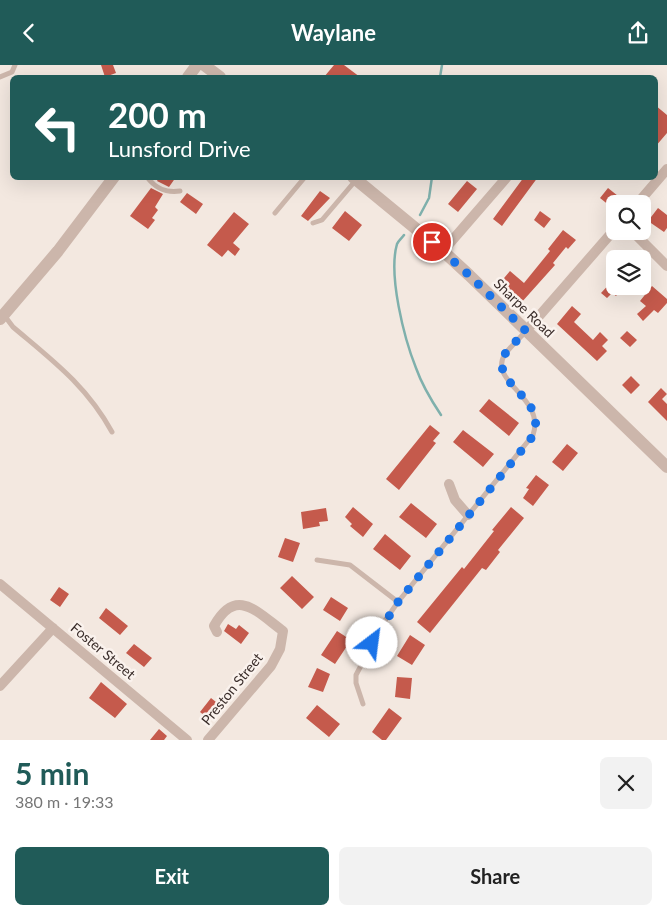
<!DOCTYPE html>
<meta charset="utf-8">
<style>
:root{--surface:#fff;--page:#f2f2f2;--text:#222;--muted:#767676;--accent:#205b58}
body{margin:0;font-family:Lato,sans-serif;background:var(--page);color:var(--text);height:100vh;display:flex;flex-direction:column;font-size:19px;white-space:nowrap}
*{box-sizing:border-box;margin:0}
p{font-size:16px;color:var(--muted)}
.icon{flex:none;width:28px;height:28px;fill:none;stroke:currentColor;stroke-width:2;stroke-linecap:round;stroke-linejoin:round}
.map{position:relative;height:675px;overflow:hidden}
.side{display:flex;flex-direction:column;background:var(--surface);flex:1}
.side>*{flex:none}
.banner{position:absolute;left:10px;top:10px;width:648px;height:105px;border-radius:8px;box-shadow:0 5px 20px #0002;background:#205b58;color:#fff;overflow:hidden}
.fabs{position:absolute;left:606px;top:130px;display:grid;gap:10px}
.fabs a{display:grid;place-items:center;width:45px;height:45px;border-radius:8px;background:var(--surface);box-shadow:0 5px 20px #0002;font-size:25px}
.pin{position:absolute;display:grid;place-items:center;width:42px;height:42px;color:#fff;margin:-21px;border:2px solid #fff;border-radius:50%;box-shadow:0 1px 5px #0007}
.me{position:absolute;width:55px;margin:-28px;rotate:30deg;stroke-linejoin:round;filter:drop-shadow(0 0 4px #0008)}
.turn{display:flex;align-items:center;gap:18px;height:105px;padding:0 15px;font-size:22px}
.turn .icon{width:65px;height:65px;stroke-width:2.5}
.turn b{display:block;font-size:35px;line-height:42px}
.round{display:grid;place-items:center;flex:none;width:52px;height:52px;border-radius:8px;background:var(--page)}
.overview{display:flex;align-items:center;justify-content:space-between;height:85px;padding:0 15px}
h1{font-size:30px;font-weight:700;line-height:38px;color:var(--accent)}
.cta{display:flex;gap:10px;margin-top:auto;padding:10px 15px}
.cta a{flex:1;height:58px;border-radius:8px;background:var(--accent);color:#fff;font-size:20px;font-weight:700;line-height:58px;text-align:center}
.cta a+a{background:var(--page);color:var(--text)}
header{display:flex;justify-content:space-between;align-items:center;height:65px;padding:0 15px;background:var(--accent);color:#fff;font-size:22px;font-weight:700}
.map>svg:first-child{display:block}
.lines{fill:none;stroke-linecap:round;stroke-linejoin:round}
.stream{stroke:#7fb0ac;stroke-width:2.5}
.building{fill:#c55a4c}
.service{stroke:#ccb6ab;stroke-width:5}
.minor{stroke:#ccb6ab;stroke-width:10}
.tertiary{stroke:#ccb6ab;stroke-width:12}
.route{stroke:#1a73e8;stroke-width:9;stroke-dasharray:0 16.2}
.labels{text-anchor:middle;stroke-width:5;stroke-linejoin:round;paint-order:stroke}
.street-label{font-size:14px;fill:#3a2d2a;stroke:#faf2ed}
</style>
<header><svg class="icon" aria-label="back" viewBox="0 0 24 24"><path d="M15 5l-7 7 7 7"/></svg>Waylane<svg class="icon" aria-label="share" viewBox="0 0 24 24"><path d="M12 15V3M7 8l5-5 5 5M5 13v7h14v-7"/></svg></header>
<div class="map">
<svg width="667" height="675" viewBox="0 0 667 675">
<rect width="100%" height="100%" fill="#f3e8e0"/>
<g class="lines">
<path class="stream" d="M 440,12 L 442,0
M 420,150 L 429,133 L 432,112
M 404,170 C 402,173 398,176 397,179 C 388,210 404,273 416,303 C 422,320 431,335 441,350"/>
</g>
<path class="building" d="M 101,0 L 113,0 L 116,8 L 105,12 Z
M 334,0 L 344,0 L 360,12 L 324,12 Z
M 655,40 L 667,50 L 667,68 L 655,82 Z
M 159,112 L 176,112 L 169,122 L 157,116 Z
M 524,112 L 538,112 L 502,161 L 493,154 Z
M 467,116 L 477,124 L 458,147 L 448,139 Z
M 151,123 L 163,129 L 155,142 L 158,145 L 152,153 L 155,155 L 148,164 L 130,151 Z
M 608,123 L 618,131 L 610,141 L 600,133 Z
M 320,126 L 330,133 L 308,156 L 301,151 Z
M 187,128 L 203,139 L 196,149 L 180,137 Z
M 658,143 L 667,150 L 667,163 L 664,167 L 648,156 Z
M 345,146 L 362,160 L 349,176 L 332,163 Z
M 540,146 L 551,154 L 544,163 L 534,155 Z
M 234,147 L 249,159 L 233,178 L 240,184 L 235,191 L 228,185 L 222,192 L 207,180 Z
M 563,165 L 576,175 L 568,184 L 566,182 L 553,198 L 555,200 L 521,238 L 499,219 L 510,206 L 524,218 L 550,186 L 548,184 Z
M 615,213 L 615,221 L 621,225 L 616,231 L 612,228 L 607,233 L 601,228 Z
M 652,221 L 667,234 L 667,238 L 658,248 L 654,245 L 643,256 L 637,249 L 646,241 L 640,236 Z
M 572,241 L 581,249 L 574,257 L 593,275 L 600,267 L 608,275 L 602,281 L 607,286 L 597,296 L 557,259 Z
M 627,266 L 637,275 L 630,282 L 620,273 Z
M 631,311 L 640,320 L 631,329 L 622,320 Z
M 661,323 L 667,329 L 662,334 L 667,339 L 667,356 L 648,337 Z
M 489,334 L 519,358 L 509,371 L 479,346 Z
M 430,360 L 440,368 L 433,376 L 436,378 L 399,425 L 386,414 Z
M 463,365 L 494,389 L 483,402 L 453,377 Z
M 567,379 L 578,388 L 563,406 L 552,397 Z
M 536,410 L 549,420 L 533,441 L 523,433 L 529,424 L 526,423 Z
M 411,438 L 437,459 L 426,473 L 399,452 Z
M 353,442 L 373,459 L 363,472 L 350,461 L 352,459 L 345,452 Z
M 511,442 L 524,453 L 498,485 L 500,487 L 486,505 L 482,503 L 430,568 L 417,557 L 462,502 L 464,504 L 494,466 L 492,465 Z
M 326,443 L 328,456 L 319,457 L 320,461 L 303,464 L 301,447 Z
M 385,469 L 411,491 L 400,505 L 373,484 Z
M 285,473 L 300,478 L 293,497 L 278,492 Z
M 292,511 L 314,532 L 302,544 L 280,523 Z
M 59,522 L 69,529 L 60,542 L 50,535 Z
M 331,532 L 348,543 L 340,556 L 323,545 Z
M 106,543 L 128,561 L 120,570 L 99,553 Z
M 228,559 L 236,564 L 239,560 L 249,568 L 241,579 L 224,566 Z
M 337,566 L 351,575 L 335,599 L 321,590 Z
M 410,570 L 425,580 L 412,600 L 397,591 Z
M 134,579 L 152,593 L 144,602 L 126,588 Z
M 317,603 L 330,609 L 323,627 L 308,622 Z
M 397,612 L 412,613 L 410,634 L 395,632 Z
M 101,617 L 127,639 L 115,653 L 89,633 Z
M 211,633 L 221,641 L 210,655 L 200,647 Z
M 317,640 L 340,659 L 329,672 L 306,653 Z
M 389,643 L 402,653 L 386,675 L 382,675 L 372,667 Z
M 159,664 L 167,671 L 164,675 L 150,675 Z"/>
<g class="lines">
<path class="service" d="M 0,12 L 12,7 L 15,0
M 147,112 C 156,124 166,128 180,126
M 275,148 L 305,112
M 313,158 L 322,155 L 356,115
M 4,250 L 13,262 C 52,295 86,320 112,367
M 317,495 L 350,500 L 398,537
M 363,639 L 356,618 L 356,610 L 384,557 L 398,537 L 533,370 C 546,332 487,317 505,289 C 511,281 520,273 526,266"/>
<path class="minor" d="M 637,139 L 667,104
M 632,166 L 667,201
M 443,186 L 507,112
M 526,266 L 615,164
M 449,419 L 455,435 L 468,450
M 0,519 L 187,675
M 0,621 L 53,563
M 208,675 L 271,601 L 280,584 L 283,566 C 257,547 236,521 214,561 L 217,567"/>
<path class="tertiary" d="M 204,0 L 220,12
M 188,12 L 197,0
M 353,112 L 443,186 L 469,210 L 667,402
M 0,254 L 58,186 L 114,112"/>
</g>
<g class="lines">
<path class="route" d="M 372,578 L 398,537 L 530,375 C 555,336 487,319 505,289 C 510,281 520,273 526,266 L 469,210 L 432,177"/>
</g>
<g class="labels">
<g class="street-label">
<text transform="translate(524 243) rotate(44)" y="5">Sharpe Road</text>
<text transform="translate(103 586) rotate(40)" y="5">Foster Street</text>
<text transform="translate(232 624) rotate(-51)" y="5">Preston Street</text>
</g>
</g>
</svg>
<div class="fabs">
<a><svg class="icon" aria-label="search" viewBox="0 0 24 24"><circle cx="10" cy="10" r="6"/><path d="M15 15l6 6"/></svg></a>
<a><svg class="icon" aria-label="layers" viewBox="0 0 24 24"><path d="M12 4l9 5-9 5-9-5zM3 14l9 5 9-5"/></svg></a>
</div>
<div class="pin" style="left:432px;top:177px;background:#d93025"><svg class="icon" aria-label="arrive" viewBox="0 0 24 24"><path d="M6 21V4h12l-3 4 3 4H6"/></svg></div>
<svg class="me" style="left:372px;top:578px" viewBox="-20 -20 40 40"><circle r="19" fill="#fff"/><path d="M0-13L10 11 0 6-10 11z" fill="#1a73e8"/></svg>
<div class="banner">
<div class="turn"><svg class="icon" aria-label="left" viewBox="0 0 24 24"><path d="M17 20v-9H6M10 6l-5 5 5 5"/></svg><div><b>200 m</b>Lunsford Drive</div></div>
</div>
</div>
<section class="side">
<div class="overview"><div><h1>5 min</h1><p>380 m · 19:33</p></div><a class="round"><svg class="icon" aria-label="close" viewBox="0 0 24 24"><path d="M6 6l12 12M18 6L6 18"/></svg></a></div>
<div class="cta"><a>Exit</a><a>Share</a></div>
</section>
